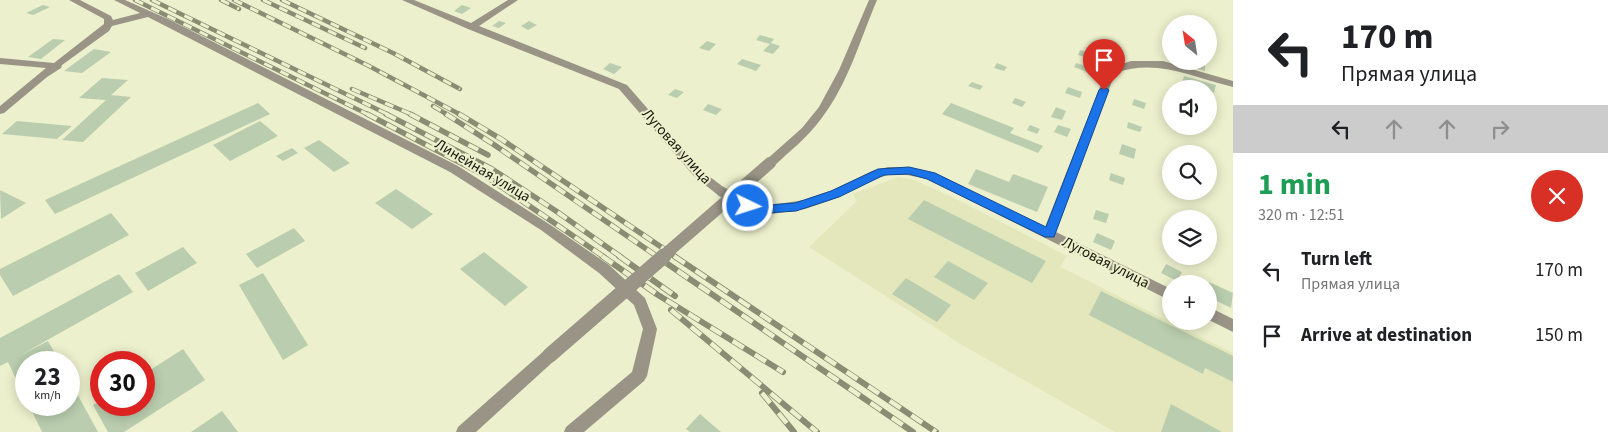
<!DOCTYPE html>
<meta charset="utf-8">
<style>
:root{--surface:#fff;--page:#f6f6f6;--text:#202124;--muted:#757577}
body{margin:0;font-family:"Source Sans 3",sans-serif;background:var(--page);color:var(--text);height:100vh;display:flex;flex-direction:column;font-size:19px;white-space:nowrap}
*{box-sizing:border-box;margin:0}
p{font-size:16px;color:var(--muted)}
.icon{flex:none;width:28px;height:28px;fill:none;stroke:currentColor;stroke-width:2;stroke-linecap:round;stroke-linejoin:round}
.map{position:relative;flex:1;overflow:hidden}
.details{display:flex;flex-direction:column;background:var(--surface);width:375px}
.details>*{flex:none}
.hud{background:#fff;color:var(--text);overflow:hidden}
.needle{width:32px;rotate:330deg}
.fabs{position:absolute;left:1162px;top:15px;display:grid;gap:10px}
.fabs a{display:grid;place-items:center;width:55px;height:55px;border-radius:50%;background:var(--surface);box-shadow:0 2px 12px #0003;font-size:25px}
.speed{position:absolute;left:15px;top:351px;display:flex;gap:10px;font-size:25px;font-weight:700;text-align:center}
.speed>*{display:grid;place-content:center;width:65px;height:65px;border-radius:50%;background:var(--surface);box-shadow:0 2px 12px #0003;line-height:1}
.speed small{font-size:12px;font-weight:400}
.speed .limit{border:8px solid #d22;background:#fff;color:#111}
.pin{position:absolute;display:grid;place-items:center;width:42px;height:42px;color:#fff;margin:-51px -21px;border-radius:50% 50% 50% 0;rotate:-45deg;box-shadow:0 0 5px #0007}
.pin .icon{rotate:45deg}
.me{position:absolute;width:55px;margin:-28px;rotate:94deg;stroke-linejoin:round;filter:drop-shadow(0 0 4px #0008)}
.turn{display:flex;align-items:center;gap:18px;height:105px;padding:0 25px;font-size:22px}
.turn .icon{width:65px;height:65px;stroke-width:2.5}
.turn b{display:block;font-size:35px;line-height:42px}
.lanes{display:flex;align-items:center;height:48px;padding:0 25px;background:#0003;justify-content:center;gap:25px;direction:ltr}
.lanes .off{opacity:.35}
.round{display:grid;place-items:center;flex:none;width:52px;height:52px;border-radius:26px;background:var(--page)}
.head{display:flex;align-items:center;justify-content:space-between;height:85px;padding:0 25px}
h1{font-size:30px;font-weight:700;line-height:38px;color:#1e9e55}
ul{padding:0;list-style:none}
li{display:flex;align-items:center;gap:15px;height:65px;padding:0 25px}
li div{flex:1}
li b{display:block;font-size:19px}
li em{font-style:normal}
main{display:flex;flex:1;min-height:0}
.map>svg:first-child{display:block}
.built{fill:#e3e7bb}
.building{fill:#bacdae}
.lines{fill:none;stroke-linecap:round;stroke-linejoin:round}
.minor{fill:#999486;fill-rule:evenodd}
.tertiary{fill:#999486;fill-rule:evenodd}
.rail-far2-casing{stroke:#8a8c73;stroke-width:4.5}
.rail-far1-casing{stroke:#8a8c73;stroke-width:5.5}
.rail-casing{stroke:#8a8c73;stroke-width:6}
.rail-far2{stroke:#ecf0cc;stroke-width:3;stroke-dasharray:9;stroke-linecap:butt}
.rail-far1{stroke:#ecf0cc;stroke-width:4;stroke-dasharray:11;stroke-linecap:butt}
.rail{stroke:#ecf0cc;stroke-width:4.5;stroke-dasharray:13;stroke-linecap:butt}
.tertiary-bridge-far1{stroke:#999486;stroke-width:12}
.tertiary-bridge{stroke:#999486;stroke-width:15}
.route{fill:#1a73e8;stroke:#114b97}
.labels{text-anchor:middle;stroke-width:4;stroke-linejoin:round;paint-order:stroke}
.street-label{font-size:15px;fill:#18180c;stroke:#ecf0cc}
</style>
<main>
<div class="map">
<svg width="1233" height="432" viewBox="0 0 1233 432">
<rect width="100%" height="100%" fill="#ecf0cc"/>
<path class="built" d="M 898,177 L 914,180 L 952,197 L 1067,256 L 1060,267 L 1233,353 L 1233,432 L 1115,432 L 964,346 L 809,247 L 857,201 L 853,194 Z"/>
<path class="building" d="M 43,5 L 50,7 L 33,15 L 26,13 Z
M 462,5 L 471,8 L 462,14 L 454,11 Z
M 499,21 L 506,23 L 499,28 L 492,26 Z
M 529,21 L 537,25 L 528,30 L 521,26 Z
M 760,35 L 774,39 L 770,44 L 756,40 Z
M 53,39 L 65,40 L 41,59 L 28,57 Z
M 707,41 L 716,44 L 709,51 L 699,48 Z
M 771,43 L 780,46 L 773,54 L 763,51 Z
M 94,49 L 111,52 L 82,73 L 64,71 Z
M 1080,50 L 1096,55 L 1094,60 L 1078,55 Z
M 742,59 L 761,65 L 756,71 L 737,64 Z
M 1191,61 L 1205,63 L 1205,71 L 1191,67 Z
M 610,63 L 622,67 L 614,74 L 603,69 Z
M 997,63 L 1007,67 L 1004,71 L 994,68 Z
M 1076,63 L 1089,67 L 1087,72 L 1074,67 Z
M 1184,76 L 1216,85 L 1214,93 L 1209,91 L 1209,89 L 1200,89 L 1182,84 Z
M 102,78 L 128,80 L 111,95 L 131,97 L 83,142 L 62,140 L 106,100 L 79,98 Z
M 972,82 L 983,86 L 980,90 L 968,86 Z
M 1068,87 L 1082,92 L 1080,98 L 1065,93 Z
M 675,89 L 684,92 L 677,98 L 668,95 Z
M 1015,98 L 1026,102 L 1022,107 L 1012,103 Z
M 1134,99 L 1146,103 L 1144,109 L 1132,105 Z
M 258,103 L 270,114 L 55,214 L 45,200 Z
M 951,103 L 1014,128 L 1010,133 L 1043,146 L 1038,153 L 942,114 Z
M 708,104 L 722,109 L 716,115 L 703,110 Z
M 1056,107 L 1066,111 L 1062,120 L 1051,117 Z
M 17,121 L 72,126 L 57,139 L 2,134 Z
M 260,121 L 278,136 L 230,161 L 213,145 Z
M 1128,122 L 1142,127 L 1140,132 L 1127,128 Z
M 1030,125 L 1040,129 L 1037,134 L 1027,130 Z
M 1058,125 L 1071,129 L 1067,137 L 1054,132 Z
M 319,140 L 350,163 L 334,172 L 304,148 Z
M 1122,144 L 1136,149 L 1134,159 L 1119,154 Z
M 292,148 L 298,153 L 283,161 L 276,156 Z
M 976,169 L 1009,182 L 1013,174 L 1048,187 L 1037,212 L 968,184 Z
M 1111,173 L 1125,178 L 1123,185 L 1109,180 Z
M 396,189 L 433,214 L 412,229 L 375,203 Z
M 0,190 L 26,203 L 1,219 Z
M 924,200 L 1046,261 L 1032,283 L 908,219 Z
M 1096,210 L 1109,214 L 1106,223 L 1093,219 Z
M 111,213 L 129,235 L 13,296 L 0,275 L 0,269 Z
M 294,228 L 305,241 L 257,268 L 246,254 Z
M 1097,233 L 1115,241 L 1111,250 L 1093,242 Z
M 183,247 L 197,263 L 148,291 L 135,273 Z
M 484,252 L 528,287 L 505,306 L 460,269 Z
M 948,261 L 988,283 L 974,300 L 934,277 Z
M 1166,264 L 1182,272 L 1177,281 L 1161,273 Z
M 263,273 L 308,345 L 283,360 L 239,285 Z
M 119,274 L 133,292 L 17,357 L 48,341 L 60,362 L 26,362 L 26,400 L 8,362 L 0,366 L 0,338 Z
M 906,278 L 951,305 L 937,322 L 892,294 Z
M 1209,282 L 1233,293 L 1231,308 L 1209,297 Z
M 1101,291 L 1233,356 L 1233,382 L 1205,368 L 1203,374 L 1089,315 Z
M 183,349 L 205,380 L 124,432 L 108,432 L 93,405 L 101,400 L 101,405 L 144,405 L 144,374 Z
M 69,379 L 98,432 L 42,432 L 29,405 L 69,405 Z
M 1171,404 L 1222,432 L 1161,432 Z
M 222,411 L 238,432 L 191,432 Z
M 700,414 L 721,432 L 690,432 L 686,429 Z"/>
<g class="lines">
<path class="minor" d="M 69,0 L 80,0 L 111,16 L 113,20 L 140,13 L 114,0 L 125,0 L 170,20 L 458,166 L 549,224 L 609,265 L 645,298 L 657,329 L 647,376 L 644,381 L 584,432 L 564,432 L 566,427 L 632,372 L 643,329 L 634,305 L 599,273 L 541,230 L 450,172 L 148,17 L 112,26 L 109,31 L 62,65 L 61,68 L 47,77 L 4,113 L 0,114 L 0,106 L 46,68 L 0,64 L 0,58 L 54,63 L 104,24 L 104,19 Z
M 402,0 L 414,0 L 471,23 L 508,0 L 518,0 L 479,26 L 627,85 L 701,170 L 722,186 L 751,203 L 771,205 L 804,200 L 833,190 L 872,171 L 888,167 L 901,167 L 935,173 L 1045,227 L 1107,69 L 1131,61 L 1163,61 L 1233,81 L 1233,87 C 1192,77 1157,58 1115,73 L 1056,232 L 1171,289 L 1171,301 L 927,179 L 907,175 L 888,175 L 875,179 L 831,200 L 805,209 L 771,214 L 745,210 L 719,196 L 693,175 L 619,89 L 468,29 Z
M 1209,307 L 1233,319 L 1233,332 L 1209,320 Z"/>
<path class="tertiary" d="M 869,0 L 877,0 C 860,40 848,84 821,119 C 808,137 790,151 774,166 L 766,166 L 764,163 L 766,160 L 802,128 L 819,107 L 839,70 Z
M 550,349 L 555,350 L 557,355 L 555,360 L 476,432 L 456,432 L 458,427 L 545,350 Z"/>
<defs>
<path id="rail-far2" d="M 135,0 L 369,115
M 152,0 L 389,115
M 221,0 L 239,9
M 234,0 L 369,66 L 461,115
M 263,0 L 365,48
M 282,0 L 393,53 L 460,89
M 352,89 L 413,115
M 433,106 L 448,115"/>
<path id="rail-far1" d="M 367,114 L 484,175 L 604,257
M 386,114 L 492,169 L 556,211 L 621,257
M 410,114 L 488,155
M 446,114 L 493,144 L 658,257
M 459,114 L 501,139 L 676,257"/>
<path id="rail" d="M 602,256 L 658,295 L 783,372
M 619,256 L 675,296
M 656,256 L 913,432
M 674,256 L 936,432
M 671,310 L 817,432
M 762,393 L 794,432"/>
</defs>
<use href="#rail-far2" class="rail-far2-casing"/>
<use href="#rail-far1" class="rail-far1-casing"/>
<use href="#rail" class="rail-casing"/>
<use href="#rail-far2" class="rail-far2"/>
<use href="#rail-far1" class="rail-far1"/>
<use href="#rail" class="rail"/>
<path class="tertiary-bridge-far1" d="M 662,257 L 770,163"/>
<path class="tertiary-bridge" d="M 550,355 L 664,256"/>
</g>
<path class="route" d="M 1104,87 L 1109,90 L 1054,237 L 1045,237 L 927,179 L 909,174 L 884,175 L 839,197 L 796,211 L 767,213 L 748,210 L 742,206 L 748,203 L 767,205 L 795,203 L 831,191 L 878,169 L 909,167 L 935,173 L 1046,227 L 1099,90 Z"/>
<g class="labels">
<g class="street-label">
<text transform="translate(677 146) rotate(48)" y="5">Луговая улица</text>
<text transform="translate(483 170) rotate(31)" y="5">Линейная улица</text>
<text transform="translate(1106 262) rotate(27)" y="5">Луговая улица</text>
</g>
</g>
</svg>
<div class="fabs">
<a><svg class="needle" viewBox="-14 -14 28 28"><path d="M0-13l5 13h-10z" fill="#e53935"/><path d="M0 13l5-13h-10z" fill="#757577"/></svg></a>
<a><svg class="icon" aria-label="sound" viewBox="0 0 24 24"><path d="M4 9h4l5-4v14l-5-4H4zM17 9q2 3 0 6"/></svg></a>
<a><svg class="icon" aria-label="search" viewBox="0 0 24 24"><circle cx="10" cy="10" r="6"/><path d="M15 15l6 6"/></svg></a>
<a><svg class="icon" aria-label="layers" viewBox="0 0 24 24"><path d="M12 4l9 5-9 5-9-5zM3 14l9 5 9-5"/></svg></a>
<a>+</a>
</div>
<div class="speed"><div>23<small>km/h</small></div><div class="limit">30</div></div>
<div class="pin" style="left:1104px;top:90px;background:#d93025"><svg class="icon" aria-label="arrive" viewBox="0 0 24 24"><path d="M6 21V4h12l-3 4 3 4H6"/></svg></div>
<svg class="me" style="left:748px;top:206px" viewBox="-20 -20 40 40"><circle r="17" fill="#1a73e8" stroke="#fff" stroke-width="3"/><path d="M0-11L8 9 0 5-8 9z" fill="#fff"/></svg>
</div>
<section class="details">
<div class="hud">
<div class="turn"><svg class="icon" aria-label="left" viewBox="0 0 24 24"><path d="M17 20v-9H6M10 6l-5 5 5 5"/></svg><div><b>170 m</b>Прямая улица</div></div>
<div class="lanes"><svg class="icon" aria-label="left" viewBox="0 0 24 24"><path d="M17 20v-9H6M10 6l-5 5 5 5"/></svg><svg class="icon off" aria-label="ahead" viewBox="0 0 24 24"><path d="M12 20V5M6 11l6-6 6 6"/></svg><svg class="icon off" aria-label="ahead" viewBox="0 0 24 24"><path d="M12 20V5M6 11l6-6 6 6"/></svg><svg class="icon off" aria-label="right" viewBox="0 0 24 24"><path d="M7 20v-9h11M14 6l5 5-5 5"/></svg></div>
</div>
<div class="head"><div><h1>1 min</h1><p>320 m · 12:51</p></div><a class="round" style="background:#d93025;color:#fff"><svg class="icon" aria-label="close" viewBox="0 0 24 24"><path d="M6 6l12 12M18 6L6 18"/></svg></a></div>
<ul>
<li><svg class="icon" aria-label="left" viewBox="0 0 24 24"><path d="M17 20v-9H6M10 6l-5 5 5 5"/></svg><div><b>Turn left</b><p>Прямая улица</p></div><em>170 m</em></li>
<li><svg class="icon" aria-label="arrive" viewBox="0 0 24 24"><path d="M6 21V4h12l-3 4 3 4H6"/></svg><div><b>Arrive at destination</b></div><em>150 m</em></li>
</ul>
</section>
</main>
